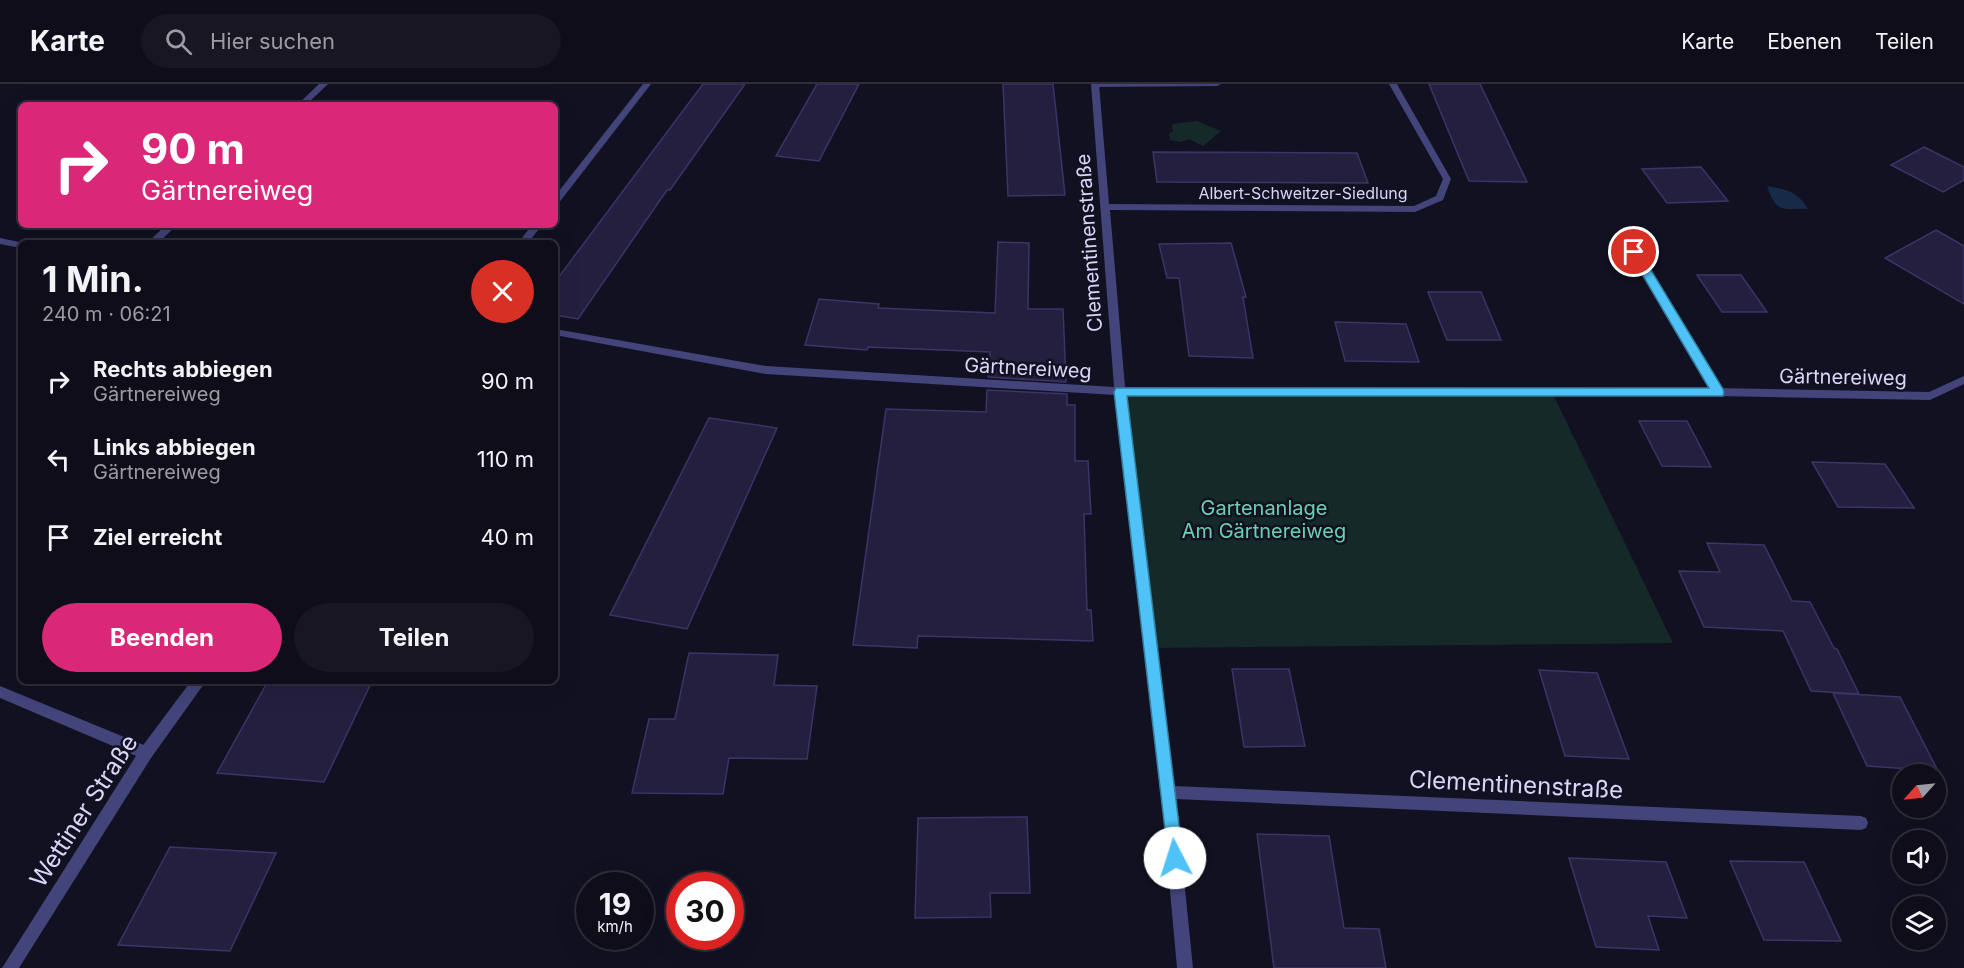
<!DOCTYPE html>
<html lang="de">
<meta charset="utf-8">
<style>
:root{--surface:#0e0d19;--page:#171622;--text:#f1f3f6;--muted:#9b9ca2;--line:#2e2d38;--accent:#db2777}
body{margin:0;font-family:Inter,sans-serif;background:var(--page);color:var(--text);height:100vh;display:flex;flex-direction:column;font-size:22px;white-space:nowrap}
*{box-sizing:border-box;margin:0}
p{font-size:20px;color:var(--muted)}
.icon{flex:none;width:33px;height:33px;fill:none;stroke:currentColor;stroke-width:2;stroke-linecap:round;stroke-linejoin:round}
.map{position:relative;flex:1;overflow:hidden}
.sheet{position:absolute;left:18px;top:156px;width:540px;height:444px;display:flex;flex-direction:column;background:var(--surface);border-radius:9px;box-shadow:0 6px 24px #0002,0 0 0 2px var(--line)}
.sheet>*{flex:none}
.top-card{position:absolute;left:18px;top:18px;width:540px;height:126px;border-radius:9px;box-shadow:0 6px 24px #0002,0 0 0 2px var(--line);background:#db2777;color:#fff;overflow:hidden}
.needle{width:39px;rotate:243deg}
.tools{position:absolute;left:1892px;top:680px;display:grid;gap:12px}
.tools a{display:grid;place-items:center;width:54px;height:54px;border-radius:50%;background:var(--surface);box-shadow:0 6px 24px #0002,0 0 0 2px var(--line);font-size:30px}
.speed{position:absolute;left:576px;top:788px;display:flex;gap:12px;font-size:30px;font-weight:700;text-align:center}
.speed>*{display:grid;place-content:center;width:78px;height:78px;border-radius:50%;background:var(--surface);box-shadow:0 6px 24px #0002,0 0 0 2px var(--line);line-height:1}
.speed small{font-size:15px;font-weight:400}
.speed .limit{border:9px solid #d22;background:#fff;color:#111}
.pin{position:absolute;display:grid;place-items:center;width:51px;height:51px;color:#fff;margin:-26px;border:3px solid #fff;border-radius:50%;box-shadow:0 2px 6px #0007}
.me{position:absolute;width:66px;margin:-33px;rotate:355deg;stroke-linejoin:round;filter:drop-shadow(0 0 4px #0008)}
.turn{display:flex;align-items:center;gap:21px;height:126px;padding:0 24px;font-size:27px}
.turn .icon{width:78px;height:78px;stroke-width:2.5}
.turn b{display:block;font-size:42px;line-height:51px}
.round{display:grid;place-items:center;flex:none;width:63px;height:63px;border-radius:32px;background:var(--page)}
.headline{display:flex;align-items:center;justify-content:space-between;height:102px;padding:0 24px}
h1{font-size:36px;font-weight:700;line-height:45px}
.primary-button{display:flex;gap:12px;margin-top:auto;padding:12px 24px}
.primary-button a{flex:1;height:69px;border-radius:36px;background:var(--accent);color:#fff;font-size:24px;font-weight:700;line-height:69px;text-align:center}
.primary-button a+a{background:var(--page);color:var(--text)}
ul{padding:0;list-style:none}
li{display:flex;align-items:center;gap:18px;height:78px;padding:0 24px}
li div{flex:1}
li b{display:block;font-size:22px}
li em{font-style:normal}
header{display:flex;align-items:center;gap:36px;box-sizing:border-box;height:84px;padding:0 30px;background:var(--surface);border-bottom:2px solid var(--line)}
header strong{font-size:28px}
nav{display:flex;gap:33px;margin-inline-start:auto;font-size:21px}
.search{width:420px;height:54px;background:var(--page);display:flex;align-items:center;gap:15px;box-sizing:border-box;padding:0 21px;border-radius:33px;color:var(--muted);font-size:22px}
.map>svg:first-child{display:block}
.green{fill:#152a28}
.water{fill:#162b45}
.building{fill:#241f3f;stroke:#3b3468;stroke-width:1.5}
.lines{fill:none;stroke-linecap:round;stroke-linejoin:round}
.service{fill:#42447a;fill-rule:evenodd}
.minor{fill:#42447a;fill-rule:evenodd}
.tertiary{fill:#42447a;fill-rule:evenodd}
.route{fill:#4fc3f7;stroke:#337fa1;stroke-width:1.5}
.labels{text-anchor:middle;stroke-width:5;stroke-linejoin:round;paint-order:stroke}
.far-street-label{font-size:16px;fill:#d8d6f9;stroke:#121121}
.street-label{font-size:20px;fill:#d8d6f9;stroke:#121121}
.park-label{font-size:20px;fill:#6ccfb0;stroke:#121121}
.near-street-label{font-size:24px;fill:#d8d6f9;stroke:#121121}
</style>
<header>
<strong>Karte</strong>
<div class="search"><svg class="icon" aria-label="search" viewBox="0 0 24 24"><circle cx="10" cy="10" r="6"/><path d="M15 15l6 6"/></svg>Hier suchen</div>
<nav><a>Karte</a><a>Ebenen</a><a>Teilen</a></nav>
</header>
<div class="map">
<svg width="1964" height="884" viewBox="0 0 1964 884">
<rect width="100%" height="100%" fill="#121121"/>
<path class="green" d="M 1197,37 L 1221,47 L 1203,62 L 1189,55 L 1181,58 L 1170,56 L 1169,50 L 1173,47 L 1172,40 Z
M 1120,307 L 1552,308 L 1673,559 L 1150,564 Z"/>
<path class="water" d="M 1767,102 C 1785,105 1799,108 1808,125 C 1781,124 1777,130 1767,102 Z"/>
<path class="building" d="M 703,0 L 745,0 L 670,106 L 667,106 L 578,235 L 555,231 L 555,198 Z
M 817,0 L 859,0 L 819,77 L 776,72 Z
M 1003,0 L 1053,0 L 1065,111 L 1008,112 Z
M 1429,0 L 1480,0 L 1527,98 L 1469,97 Z
M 1924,63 L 1964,83 L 1964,96 L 1943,108 L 1891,81 Z
M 1153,68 L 1357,69 L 1368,99 L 1157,98 Z
M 1701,83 L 1728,117 L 1667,119 L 1642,85 Z
M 1936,146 L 1964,162 L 1964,220 L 1885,174 Z
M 998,158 L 1029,159 L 1028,225 L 1063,225 L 1066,298 L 988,293 L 990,268 L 868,263 L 867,266 L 805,261 L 819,215 L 879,220 L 878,224 L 995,229 Z
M 1231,159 L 1246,213 L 1243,213 L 1253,274 L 1189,272 L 1179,194 L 1167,194 L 1159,160 Z
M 1697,191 L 1741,191 L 1767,228 L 1722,228 Z
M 1428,208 L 1481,208 L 1501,256 L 1447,256 Z
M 1335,238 L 1406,240 L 1419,278 L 1345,277 Z
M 987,306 L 1067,310 L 1067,321 L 1075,321 L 1075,377 L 1088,377 L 1091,430 L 1084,430 L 1087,526 L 1091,526 L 1093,557 L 918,552 L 917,564 L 853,561 L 886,325 L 986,328 Z
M 709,334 L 777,344 L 687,545 L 610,531 Z
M 1639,337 L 1687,337 L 1711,383 L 1662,382 Z
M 1812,378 L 1885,380 L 1914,424 L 1838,423 Z
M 1707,459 L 1764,461 L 1792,517 L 1810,518 L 1834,564 L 1837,565 L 1859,610 L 1811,607 L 1783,547 L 1704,543 L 1679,487 L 1720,488 Z
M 689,569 L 778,571 L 774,601 L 817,602 L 807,675 L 729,674 L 723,710 L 632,709 L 649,635 L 675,635 Z
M 1232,585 L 1289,585 L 1305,662 L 1244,663 Z
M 1539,586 L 1597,589 L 1629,675 L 1565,672 Z
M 268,597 L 372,597 L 324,698 L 217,689 Z
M 1833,609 L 1900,613 L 1938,687 L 1867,682 Z
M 1027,733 L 1030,809 L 990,809 L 991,833 L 915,834 L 918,734 Z
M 1257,750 L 1329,752 L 1344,844 L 1379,845 L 1386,884 L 1274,884 Z
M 170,763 L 276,769 L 230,867 L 118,861 Z
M 1569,774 L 1666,778 L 1687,834 L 1648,832 L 1659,866 L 1596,863 Z
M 1730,777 L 1804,778 L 1841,857 L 1764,856 Z"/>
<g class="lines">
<path class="service" d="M 1093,0 L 1221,0 L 1217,2 L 1096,3 L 1093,3 Z
M 1634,165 L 1639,168 L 1722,305 L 1723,308 L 1722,311 L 1714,311 L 1629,168 Z"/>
<path class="minor" d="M 319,0 L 328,0 L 306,21 L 297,21 Z
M 1091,0 L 1099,0 L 1109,120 L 1414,122 L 1436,112 L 1443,95 L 1389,0 L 1397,0 L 1451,95 L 1443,116 L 1415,128 L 1110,126 L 1125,303 L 1718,304 L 1929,308 L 1964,292 L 1964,300 L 1930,316 L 1718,312 L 1126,311 L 1174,702 L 1861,732 L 1866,734 L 1868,739 L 1866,744 L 1861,746 L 1176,715 L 1193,884 L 1177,884 L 1161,708 L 1115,311 L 766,290 L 555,251 L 555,245 L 766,282 L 1114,303 Z
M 166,141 L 177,141 L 158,159 L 147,159 Z
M 0,154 L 24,159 L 21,159 L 21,164 L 0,160 Z
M 0,602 L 151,664 L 153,669 L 151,674 L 146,675 L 141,674 L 0,614 Z"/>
<path class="tertiary" d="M 643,0 L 651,0 L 558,120 L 555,121 L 555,112 Z
M 532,141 L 542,141 L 528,159 L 518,159 Z
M 191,597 L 206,597 L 151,674 L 19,884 L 2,884 L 141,664 Z"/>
</g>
<path class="route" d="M 1634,164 L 1640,168 L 1723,305 L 1724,308 L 1723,312 L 1127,312 L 1183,774 L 1181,780 L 1175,782 L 1169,780 L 1114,308 L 1116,304 L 1709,304 L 1629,168 Z"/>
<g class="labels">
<g class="far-street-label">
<text x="1303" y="115">Albert-Schweitzer-Siedlung</text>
</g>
<g class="street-label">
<text transform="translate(1089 159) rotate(-94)" y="7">Clementinenstraße</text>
<text transform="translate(1028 284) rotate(3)" y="7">Gärtnereiweg</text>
<text transform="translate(1843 293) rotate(1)" y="7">Gärtnereiweg</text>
</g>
<g class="park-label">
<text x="1264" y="431">Gartenanlage<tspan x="1264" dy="23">Am Gärtnereiweg</tspan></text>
</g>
<g class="near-street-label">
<text transform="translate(1516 701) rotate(3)" y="8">Clementinenstraße</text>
<text transform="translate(84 727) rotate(-57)" y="8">Wettiner Straße</text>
</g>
</g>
</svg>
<div class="tools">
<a><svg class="needle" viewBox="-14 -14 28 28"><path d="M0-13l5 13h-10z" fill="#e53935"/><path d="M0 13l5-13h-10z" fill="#9b9ca2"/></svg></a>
<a><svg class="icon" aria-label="sound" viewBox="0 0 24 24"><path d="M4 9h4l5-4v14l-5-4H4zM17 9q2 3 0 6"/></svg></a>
<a><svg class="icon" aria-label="layers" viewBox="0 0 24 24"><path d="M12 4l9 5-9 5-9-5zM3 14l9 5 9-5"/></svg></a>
</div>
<div class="speed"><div>19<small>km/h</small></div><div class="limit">30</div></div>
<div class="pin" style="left:1634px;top:168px;background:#d93025"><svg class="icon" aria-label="arrive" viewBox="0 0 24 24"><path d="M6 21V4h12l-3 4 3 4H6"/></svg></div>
<svg class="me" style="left:1175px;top:774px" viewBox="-20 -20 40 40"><circle r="19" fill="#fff"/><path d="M0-13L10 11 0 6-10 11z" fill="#4fc3f7"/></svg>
<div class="top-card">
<div class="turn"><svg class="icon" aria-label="right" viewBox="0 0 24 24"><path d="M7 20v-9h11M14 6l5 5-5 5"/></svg><div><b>90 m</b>Gärtnereiweg</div></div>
</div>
<section class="sheet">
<div class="headline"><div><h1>1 Min.</h1><p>240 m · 06:21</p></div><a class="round" style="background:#d93025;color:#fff"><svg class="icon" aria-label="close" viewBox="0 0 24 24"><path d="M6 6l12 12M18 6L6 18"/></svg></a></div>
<ul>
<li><svg class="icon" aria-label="right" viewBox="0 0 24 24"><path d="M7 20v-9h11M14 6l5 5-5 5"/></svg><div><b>Rechts abbiegen</b><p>Gärtnereiweg</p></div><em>90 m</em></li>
<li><svg class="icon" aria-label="left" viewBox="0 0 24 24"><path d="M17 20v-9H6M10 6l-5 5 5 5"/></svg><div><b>Links abbiegen</b><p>Gärtnereiweg</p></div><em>110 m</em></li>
<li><svg class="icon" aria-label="arrive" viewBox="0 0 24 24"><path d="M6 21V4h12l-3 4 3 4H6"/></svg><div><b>Ziel erreicht</b></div><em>40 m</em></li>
</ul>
<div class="primary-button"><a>Beenden</a><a>Teilen</a></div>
</section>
</div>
